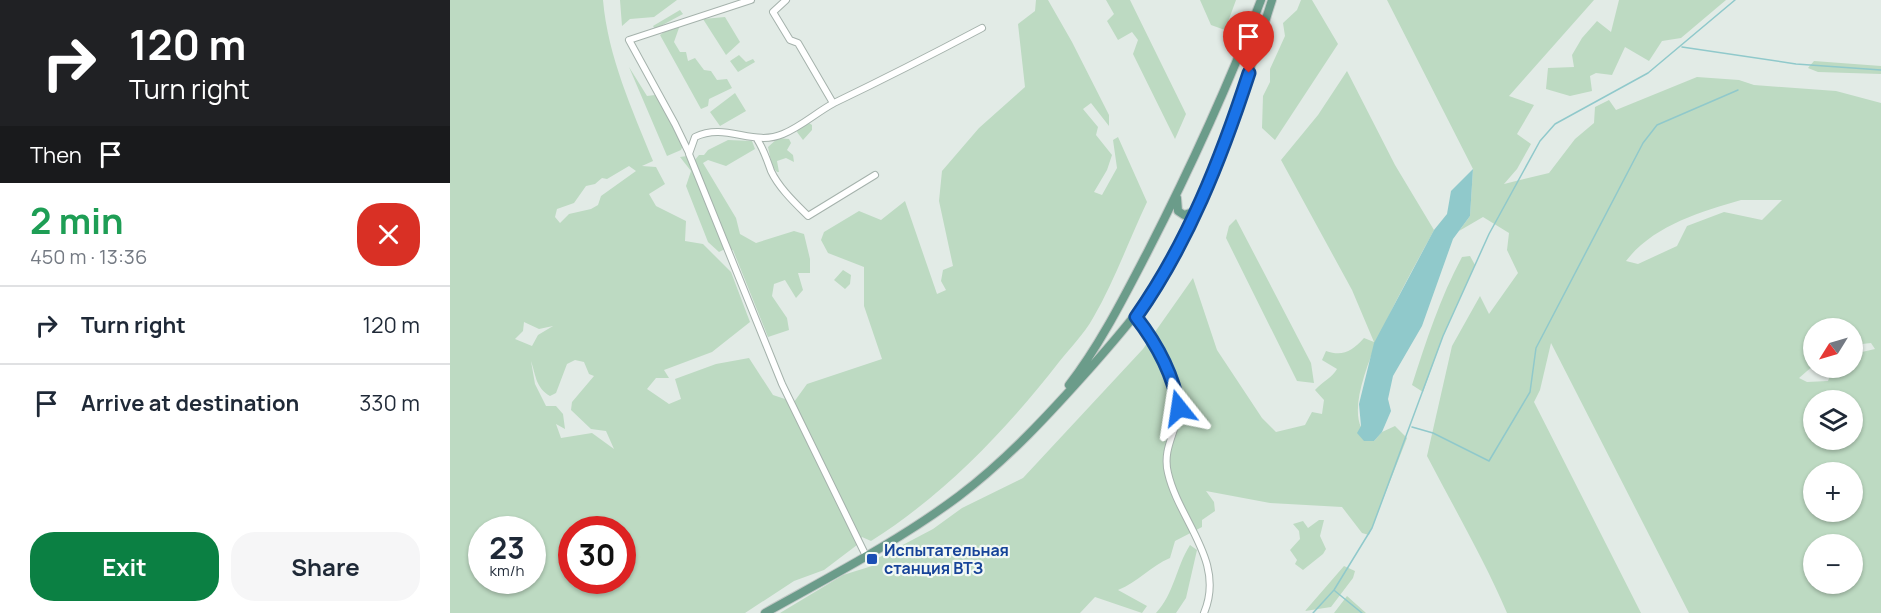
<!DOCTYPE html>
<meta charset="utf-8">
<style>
:root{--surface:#fff;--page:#f6f6f7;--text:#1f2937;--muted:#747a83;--line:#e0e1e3;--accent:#0b8043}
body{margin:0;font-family:Manrope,sans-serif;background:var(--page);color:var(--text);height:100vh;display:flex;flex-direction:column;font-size:22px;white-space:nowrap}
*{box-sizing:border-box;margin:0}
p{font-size:20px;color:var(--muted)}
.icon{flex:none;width:33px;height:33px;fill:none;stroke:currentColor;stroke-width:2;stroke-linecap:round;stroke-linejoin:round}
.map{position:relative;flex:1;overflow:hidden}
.sheet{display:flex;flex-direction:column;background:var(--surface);width:450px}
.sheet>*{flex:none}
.banner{background:#202124;color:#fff;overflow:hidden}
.needle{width:39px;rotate:233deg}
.controls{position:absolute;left:1353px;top:318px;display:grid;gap:12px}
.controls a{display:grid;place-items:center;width:60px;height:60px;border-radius:50%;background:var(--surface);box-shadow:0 2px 4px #0004;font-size:30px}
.speed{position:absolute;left:18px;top:516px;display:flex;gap:12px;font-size:30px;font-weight:700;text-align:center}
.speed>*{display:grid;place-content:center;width:78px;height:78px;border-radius:50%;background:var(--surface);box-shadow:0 2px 4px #0004;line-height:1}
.speed small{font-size:15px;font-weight:400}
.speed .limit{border:9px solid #d22;background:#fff;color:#111}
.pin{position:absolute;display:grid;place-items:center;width:51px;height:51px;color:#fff;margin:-62px -26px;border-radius:50% 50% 50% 0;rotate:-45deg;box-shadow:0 0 6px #0007}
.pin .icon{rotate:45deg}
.me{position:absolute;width:66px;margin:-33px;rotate:345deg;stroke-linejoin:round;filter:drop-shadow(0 0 4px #0008)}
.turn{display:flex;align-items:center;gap:21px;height:126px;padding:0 30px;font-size:27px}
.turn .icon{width:78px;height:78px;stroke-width:2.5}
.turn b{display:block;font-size:42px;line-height:51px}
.then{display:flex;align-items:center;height:57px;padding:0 30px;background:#0003;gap:12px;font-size:22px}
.round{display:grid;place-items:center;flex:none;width:63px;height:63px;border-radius:24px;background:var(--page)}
.overview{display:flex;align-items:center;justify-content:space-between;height:102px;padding:0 30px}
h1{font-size:36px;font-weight:700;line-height:45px;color:#1e9e55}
.action{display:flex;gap:12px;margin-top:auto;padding:12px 30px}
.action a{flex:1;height:69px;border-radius:24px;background:var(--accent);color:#fff;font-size:24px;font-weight:700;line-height:69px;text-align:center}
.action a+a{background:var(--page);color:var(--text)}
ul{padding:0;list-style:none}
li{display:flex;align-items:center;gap:18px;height:78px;padding:0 30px;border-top:2px solid var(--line)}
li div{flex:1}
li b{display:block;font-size:22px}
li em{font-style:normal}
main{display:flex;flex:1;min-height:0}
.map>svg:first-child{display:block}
.green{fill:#bddac2;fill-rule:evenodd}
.water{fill:#90c9cb}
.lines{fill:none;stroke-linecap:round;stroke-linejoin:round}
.stream{stroke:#90c9cb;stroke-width:1.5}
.minor-casing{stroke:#a5b2ac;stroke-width:8}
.major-casing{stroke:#c2c8c6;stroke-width:10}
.minor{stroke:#fff;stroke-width:6}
.major{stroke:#6b9c8a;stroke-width:8}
.route-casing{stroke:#114b97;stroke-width:15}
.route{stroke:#1a73e8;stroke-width:10}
.transit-dot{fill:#1a4fb4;stroke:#f2f8f4;stroke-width:2}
.labels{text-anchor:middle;stroke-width:4.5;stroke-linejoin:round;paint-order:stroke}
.transit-label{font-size:16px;font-weight:bold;fill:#164399;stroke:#f2f8f4;text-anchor:start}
</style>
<main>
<section class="sheet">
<div class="banner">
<div class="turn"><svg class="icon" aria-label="right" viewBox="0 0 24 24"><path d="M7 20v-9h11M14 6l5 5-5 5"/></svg><div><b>120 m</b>Turn right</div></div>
<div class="then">Then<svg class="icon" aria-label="arrive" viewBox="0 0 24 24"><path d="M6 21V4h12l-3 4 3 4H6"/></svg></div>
</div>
<div class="overview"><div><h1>2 min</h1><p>450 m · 13:36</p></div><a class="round" style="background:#d93025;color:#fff"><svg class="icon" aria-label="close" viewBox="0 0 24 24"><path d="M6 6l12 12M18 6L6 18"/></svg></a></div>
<ul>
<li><svg class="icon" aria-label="right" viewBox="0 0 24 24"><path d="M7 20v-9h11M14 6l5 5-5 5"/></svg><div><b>Turn right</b></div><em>120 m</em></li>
<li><svg class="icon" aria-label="arrive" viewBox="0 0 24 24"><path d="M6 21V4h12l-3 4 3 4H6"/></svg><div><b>Arrive at destination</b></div><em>330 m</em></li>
</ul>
<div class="action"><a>Exit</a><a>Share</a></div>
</section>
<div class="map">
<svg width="1431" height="613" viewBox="0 0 1431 613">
<rect width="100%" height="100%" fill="#e2ebe6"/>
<path class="green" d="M 0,0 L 153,0 C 158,57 182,109 203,161 L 192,166 L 206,167 L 215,184 L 199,194 L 206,206 L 236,221 L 235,241 L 253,244 L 281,272 L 300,322 L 262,352 L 214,370 L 219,378 L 206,378 L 197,389 L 219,404 L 231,399 L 225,379 L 266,364 L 299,358 L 323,395 L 344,402 L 357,384 L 432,359 L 414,306 L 414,267 L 378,253 L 371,240 L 374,232 L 409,211 L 431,220 L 455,201 L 487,294 L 496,290 L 491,281 L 493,270 L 503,266 L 489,201 L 492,171 L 529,128 L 575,87 L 568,24 L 585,11 L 586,0 L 598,0 L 622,42 L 659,115 L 659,126 L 641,103 L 633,109 L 648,127 L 646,135 L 662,155 L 657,170 L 644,192 L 652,195 L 667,168 L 663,140 L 668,137 L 697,202 C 679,240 664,282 643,318 C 634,334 620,348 609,362 C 556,430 494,495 421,541 L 412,537 L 407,545 L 374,570 L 344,581 L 295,613 L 0,613 ZM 179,166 L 186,171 L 151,196 L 148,205 L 141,209 L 119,214 L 110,223 L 105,217 L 107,209 L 124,203 L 136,186 L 145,184 L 152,178 L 157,179 ZM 74,322 L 89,329 L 103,326 L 88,335 L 82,346 L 65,339 L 73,331 ZM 125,360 L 134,362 L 139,374 L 144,376 L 122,402 L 121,410 L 141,429 L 156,431 L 164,449 L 142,433 L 111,438 L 106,424 L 115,429 L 113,414 L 106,406 L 96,406 L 85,384 L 81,361 C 86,376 86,388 100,396 L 106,393 L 117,364 ZM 32,530 L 82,530 L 82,580 L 32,580 ZM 122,530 L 172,530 L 172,580 L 122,580 Z
M 170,0 L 227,0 L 204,17 L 180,19 L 172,26 Z
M 656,0 L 680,0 L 736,114 L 725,139 L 683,54 L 688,40 L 682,32 L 668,40 L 657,21 L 664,14 Z
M 750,0 L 786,0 L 775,30 L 761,25 Z
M 851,0 L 862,0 L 888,44 L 825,140 L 812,128 L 813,96 L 820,82 L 820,69 L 835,36 L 833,23 L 847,10 Z
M 937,0 L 1144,0 L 1059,96 L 1084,105 L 1067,134 L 1081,144 L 1067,169 L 1054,184 L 1099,173 L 1125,139 L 1144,123 L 1145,107 L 1159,100 L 1166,110 L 1247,77 L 1289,80 L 1304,85 L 1386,91 L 1431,103 L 1431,613 L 1239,613 L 1101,343 L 1090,390 L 1084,402 L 1191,613 L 1057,613 C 1034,559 1004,508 977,456 L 1002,346 L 1030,296 L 1039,314 L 1068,273 L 1057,250 L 1059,233 L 1033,217 L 1009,231 L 1020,216 L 1023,169 ZM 1291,200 L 1332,200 L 1312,220 L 1274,212 L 1237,226 L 1227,246 L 1188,264 L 1176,261 C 1203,226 1249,212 1291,200 ZM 1399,323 L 1404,328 L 1403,345 L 1421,343 L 1425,349 L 1412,352 L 1403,348 L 1402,368 L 1383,368 L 1378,381 L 1357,382 L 1349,378 L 1364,365 L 1361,354 L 1363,350 L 1364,328 L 1393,328 L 1392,325 ZM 1364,400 L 1402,400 L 1402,440 L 1364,440 ZM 1364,472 L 1402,472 L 1402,512 L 1364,512 ZM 1364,544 L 1402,544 L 1402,584 L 1364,584 Z
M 1169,0 L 1276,0 L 1231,38 L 1212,41 L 1199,61 L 1175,47 L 1162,75 L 1146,73 L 1140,76 L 1142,91 L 1120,96 L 1096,89 L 1098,68 L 1124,67 L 1122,55 L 1132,38 L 1147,21 L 1161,32 Z
M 230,10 L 233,14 L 205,29 L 203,26 Z
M 275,17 L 290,42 L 276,55 L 253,19 Z
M 228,22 L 230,25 L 224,42 L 230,52 L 236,52 L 238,61 L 245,58 L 254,70 L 261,71 L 267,80 L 277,79 L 282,88 L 259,99 L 258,106 L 251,109 L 210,35 Z
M 289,55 L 296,62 L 303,59 L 305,62 L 288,72 L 280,61 Z
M 1364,61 L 1431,66 L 1431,74 L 1368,72 L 1358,68 Z
M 179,67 L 197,96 L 205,95 L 235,140 L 231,150 L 217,156 Z
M 897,71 L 945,165 L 984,230 C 965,267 892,388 911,427 C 914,432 920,436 924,441 L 932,432 L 945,426 L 957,438 L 919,535 L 912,533 L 892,507 L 820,503 L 756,491 L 764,502 L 765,511 L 752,520 L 752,527 L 725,541 L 720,558 C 701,566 688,582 668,590 L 697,606 L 692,613 L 645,597 L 630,613 L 330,613 L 393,575 L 422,566 L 428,558 L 483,529 L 512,508 L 573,478 L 693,349 L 743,278 L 767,350 L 812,418 L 826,432 L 855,425 L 862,412 L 872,414 L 874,400 L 865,390 C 873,381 882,378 887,369 L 872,360 L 876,351 C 893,357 902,351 914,338 L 924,342 L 902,290 L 831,160 L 868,115 Z
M 285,93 L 296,111 L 270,126 L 260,112 Z
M 359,123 L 362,125 L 362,130 L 353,140 L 347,132 L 349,127 Z
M 328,138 L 339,139 L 341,143 L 337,150 L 343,155 L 344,162 L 336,158 L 327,161 L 329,172 L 327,172 L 322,166 L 318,147 Z
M 278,140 L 302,141 L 305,149 L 276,166 L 258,160 L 253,163 L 286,218 L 290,234 L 306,243 L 344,231 L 354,234 L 360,259 L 360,273 L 348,273 L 353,290 L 346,298 L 335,280 L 324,284 L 322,296 L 337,318 L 339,330 L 318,337 L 283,250 L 275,249 L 269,252 L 258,242 L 236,186 L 241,171 L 230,157 L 237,156 L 244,161 L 249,155 L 254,155 L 258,150 Z
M 786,219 L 861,363 L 864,383 L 847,381 L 776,238 L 779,226 Z
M 1020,256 L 1025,265 L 993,336 L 973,392 L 962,385 C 976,341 990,298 1012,257 Z
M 393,270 L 401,275 L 400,284 L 395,289 L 384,280 Z
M 869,520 L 874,520 L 870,536 L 876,549 L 873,554 L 853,570 L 845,564 L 847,560 L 840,550 L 850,539 L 849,531 L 843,524 L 853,521 L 858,528 Z
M 740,545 L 747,550 L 736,598 L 726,613 L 706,613 C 724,594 726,567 740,545 Z
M 894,566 L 905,571 L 903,578 L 881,607 L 855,611 Z
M 897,596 L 916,613 L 884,613 Z"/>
<path class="water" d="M 1023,169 L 1020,216 L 1003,239 L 972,326 L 943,376 L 938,399 L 941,411 L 932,432 L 924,441 L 914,441 L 907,433 L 911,426 L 909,404 L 924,343 L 984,230 L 997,214 L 1001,191 Z"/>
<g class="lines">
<path class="stream" d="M 1232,47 L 1346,64 L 1431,70
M 962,427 L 983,433 L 1039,461 L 1080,392 L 1086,348 L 1193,143 L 1207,125 L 1288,90
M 885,591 L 912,613
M 863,613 L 884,590 L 922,528 L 993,336 L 1039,234 L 1090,141 L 1105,124 L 1198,73 L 1285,0"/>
<defs>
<path id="minor" d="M 336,0 L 323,12 L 340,40 L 348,43 L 383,103
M 307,139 C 314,150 317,160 321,171 C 329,188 345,203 358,216 L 425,175
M 239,153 L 225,124 L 179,40 L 301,0
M 685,317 C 705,341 735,387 727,420 C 722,438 713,453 718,473 C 729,521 776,561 754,613
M 416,556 L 332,384 L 239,154 L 245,137 C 276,122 303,147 333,134 C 352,126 367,112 384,103 C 434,79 483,54 532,28"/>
<path id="major" d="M 727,198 L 728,211 L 734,215 L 746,211
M 619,385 C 650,345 674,297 698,251 C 740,169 778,86 811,0
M 315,613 C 381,576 449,541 509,496 C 558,459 601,412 642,366 C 672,332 701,298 724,258 C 769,178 794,87 822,0"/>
</defs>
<use href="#minor" class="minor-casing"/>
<use href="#major" class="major-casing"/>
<use href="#minor" class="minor"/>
<use href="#major" class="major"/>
</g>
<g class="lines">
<defs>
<path id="route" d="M 729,408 C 723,373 707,344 686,317 C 738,243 771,159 799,73"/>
</defs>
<use href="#route" class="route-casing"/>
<use href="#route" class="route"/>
</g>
<rect class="transit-dot" x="416" y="553" width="12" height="12" rx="3"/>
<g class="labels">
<g class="transit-label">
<text x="434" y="556">Испытательная<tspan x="434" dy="18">станция ВТЗ</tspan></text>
</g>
</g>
</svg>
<div class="controls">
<a><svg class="needle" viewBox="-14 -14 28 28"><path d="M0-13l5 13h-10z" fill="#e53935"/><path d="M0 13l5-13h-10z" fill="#747a83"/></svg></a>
<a><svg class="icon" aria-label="layers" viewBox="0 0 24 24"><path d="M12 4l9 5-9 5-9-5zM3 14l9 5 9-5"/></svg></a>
<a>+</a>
<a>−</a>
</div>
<div class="speed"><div>23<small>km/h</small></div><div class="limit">30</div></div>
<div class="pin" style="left:799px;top:73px;background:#d93025"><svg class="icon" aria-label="arrive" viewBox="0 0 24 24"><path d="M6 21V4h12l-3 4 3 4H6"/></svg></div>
<svg class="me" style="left:729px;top:408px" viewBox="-20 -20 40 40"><path d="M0-17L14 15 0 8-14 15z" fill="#1a73e8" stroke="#fff" stroke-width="4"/></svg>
</div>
</main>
